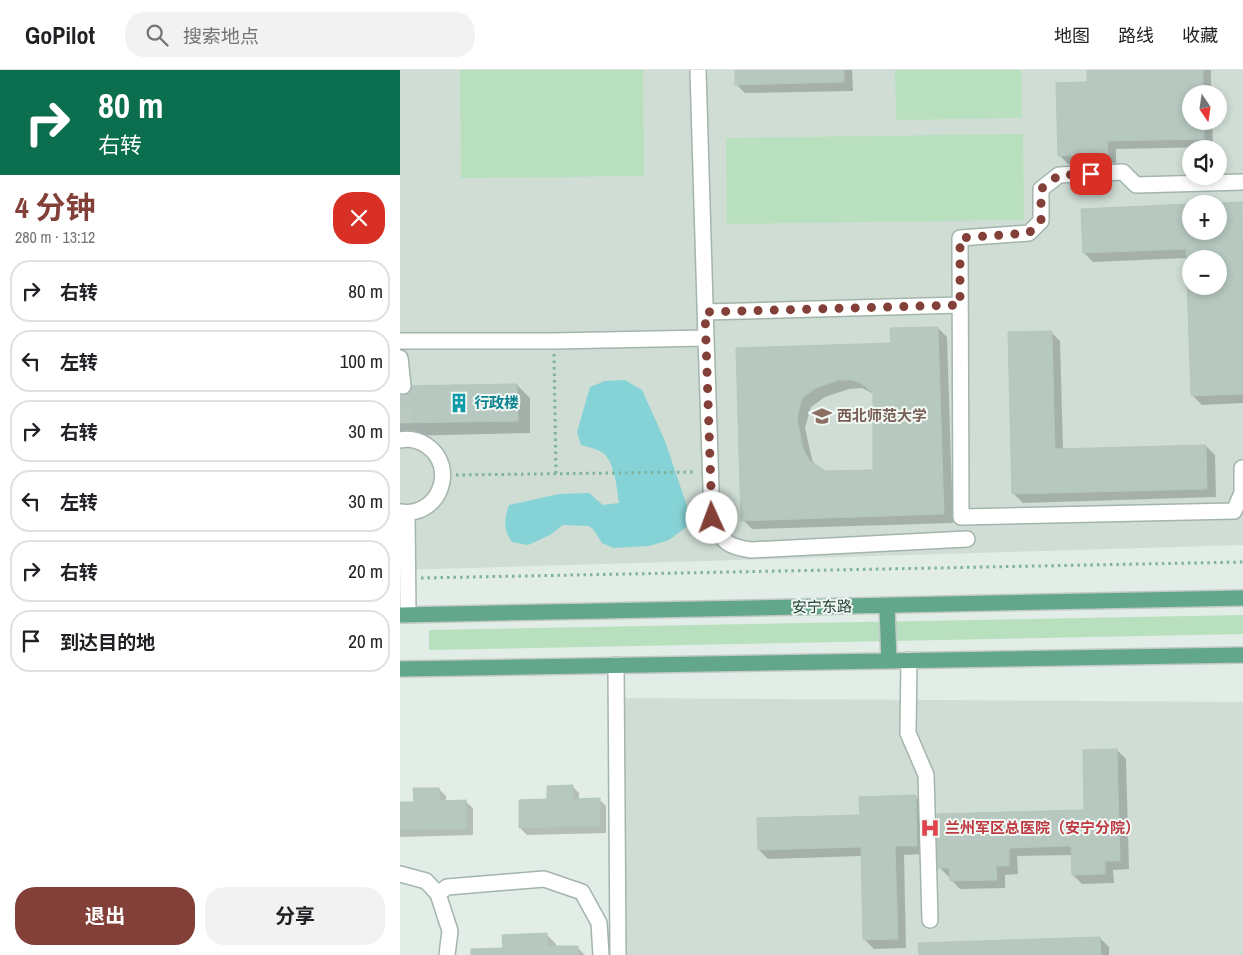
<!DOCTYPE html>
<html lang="zh">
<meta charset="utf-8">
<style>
:root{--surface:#fff;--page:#f2f2f2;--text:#202124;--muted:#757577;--line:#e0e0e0;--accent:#834038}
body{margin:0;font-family:"Archivo Narrow","Noto Sans SC",sans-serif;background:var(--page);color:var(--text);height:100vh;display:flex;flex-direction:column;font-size:19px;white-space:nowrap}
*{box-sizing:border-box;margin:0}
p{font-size:16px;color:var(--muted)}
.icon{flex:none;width:28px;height:28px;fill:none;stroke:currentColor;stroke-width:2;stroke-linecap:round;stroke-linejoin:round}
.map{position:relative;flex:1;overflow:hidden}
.side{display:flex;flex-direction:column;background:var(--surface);width:400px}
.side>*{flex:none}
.top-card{background:#0b6e4f;color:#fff;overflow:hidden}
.needle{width:32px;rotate:167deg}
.controls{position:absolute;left:782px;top:15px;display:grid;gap:10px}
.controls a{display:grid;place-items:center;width:45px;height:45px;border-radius:50%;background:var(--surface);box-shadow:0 2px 8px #0003;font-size:25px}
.pin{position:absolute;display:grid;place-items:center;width:42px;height:42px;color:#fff;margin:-21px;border-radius:10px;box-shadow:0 2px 8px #0006}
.me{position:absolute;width:55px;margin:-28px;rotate:358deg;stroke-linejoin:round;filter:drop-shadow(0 0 4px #0008)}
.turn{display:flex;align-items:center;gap:18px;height:105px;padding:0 15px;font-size:22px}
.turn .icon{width:65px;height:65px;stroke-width:2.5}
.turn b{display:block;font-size:35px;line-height:42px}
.round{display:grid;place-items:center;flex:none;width:52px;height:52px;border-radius:20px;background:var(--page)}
.head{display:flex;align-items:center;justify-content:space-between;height:85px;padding:0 15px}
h1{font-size:30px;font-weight:700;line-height:38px;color:var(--accent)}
.cta{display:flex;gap:10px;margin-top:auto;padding:10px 15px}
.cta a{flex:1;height:58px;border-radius:20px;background:var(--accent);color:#fff;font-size:20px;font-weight:700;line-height:58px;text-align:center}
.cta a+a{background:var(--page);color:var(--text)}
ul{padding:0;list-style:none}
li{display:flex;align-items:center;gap:15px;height:62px;margin:0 10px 8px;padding:0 5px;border:2px solid var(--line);border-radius:20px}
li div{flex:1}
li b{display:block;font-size:19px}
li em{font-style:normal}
header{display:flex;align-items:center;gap:30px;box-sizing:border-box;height:70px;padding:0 25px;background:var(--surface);border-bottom:1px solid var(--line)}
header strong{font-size:24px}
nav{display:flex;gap:28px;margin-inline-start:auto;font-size:18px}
.search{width:350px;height:45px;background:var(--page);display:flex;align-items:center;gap:12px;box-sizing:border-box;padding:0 18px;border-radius:20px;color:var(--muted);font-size:19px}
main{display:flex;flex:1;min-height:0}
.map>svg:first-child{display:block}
.built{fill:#cfddd5;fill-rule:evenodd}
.green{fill:#b8e0be}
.water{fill:#85d3d6}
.shadow{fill:#0003;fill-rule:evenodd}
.building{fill:#b6c8bf;stroke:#b3c7bc;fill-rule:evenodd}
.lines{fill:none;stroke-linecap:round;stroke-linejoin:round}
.minor-tunnel{stroke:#bacac2;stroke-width:15;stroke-dasharray:15 8;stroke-linecap:butt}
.minor-casing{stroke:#a3b5ad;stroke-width:18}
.major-casing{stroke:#c1c9c6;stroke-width:18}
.path{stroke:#7fb39c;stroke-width:3;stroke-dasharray:2.5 4;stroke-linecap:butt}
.minor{stroke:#fff;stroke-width:15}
.major{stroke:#62a68c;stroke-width:15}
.route{stroke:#834038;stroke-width:9;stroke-dasharray:0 16.2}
.labels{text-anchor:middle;stroke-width:4;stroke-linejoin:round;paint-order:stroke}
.culture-label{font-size:15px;font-weight:bold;fill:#0d838f;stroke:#f2f9f4;text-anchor:start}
.education-label{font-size:15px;font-weight:bold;fill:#785e54;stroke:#f2f9f4;text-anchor:start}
.street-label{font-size:15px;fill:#203f33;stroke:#f2f9f4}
.health-label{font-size:15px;font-weight:bold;fill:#be3a42;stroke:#f2f9f4;text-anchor:start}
</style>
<header>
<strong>GoPilot</strong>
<div class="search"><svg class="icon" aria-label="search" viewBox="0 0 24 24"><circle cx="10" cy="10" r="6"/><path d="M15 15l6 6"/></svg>搜索地点</div>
<nav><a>地图</a><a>路线</a><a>收藏</a></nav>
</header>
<main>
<section class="side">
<div class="top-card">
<div class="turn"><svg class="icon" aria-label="right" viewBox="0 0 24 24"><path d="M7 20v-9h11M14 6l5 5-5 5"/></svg><div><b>80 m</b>右转</div></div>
</div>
<div class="head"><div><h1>4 分钟</h1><p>280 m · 13:12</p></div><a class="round" style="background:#d93025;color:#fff"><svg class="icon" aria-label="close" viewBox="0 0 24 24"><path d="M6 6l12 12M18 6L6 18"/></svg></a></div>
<ul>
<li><svg class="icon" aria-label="right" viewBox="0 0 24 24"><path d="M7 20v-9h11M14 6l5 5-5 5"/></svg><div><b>右转</b></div><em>80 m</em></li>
<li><svg class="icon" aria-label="left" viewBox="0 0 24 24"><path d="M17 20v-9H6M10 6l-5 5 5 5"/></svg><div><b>左转</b></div><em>100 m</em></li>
<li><svg class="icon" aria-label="right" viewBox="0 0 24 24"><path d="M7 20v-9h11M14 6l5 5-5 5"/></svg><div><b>右转</b></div><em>30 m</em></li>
<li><svg class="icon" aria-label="left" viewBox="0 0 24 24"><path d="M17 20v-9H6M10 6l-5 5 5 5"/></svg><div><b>左转</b></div><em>30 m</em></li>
<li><svg class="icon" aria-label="right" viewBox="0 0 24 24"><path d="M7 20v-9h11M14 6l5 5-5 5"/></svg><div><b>右转</b></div><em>20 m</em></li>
<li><svg class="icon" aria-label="arrive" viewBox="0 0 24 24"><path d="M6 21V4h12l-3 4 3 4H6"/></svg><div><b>到达目的地</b></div><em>20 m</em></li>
</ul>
<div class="cta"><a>退出</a><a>分享</a></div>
</section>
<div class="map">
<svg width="843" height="885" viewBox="0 0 843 885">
<rect width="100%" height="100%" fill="#e1ede6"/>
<path class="built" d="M 0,0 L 843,0 L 843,475 L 0,500 ZM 791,24 L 819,24 L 819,51 L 791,51 ZM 791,79 L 819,79 L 819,106 L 791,106 ZM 791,134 L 819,134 L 819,161 L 791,161 ZM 791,189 L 819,189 L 819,216 L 791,216 Z
M 217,628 L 843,632 L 843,885 L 216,885 Z"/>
<path class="green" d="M 60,0 L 243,0 L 244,106 L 61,108 Z
M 495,0 L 621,0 L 622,48 L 496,50 Z
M 623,64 L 624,150 L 327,154 L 326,68 Z
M 843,545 L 843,564 L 29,580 L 29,560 Z"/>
<path class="water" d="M 225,310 L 242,320 L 265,371 L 289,442 L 289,455 L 269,470 L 249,476 L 213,478 L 202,473 L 193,459 L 189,456 L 163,455 L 150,465 L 128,475 L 112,472 C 103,459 104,450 109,435 L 159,424 L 189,423 L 203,435 L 219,433 C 217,420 215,392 203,383 C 198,379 187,377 181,375 L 177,362 L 190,317 L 205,311 Z"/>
<path class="shadow" d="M 336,0 L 452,0 L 453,21 L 345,23 L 336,14 Z
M 688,0 L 811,0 L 811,24 L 791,24 L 791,51 L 812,51 L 813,77 L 716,79 L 716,93 L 668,94 L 659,85 L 688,14 Z
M 842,133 L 843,333 L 802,335 L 793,326 L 787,188 L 693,192 L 684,183 L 682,140 L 791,135 L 791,161 L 819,161 L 819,134 ZM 791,189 L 819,189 L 819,216 L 791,216 Z
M 538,258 L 547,267 L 553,453 L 352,459 L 343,450 L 337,280 L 492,274 ZM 462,318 L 474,324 L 475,401 L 425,402 L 415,396 L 412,389 L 405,358 L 411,337 L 425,327 L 449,319 Z
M 651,262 L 660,271 L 663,380 L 806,376 L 815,385 L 816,427 L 623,433 L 614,424 Z
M 117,315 L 130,328 L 130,363 L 0,366 L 0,317 Z
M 717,680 L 726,689 L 729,799 L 713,800 L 714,813 L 682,814 L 673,805 L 672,785 L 617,786 L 618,804 L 605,805 L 605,818 L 560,819 L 551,810 L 551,806 L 549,807 L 540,798 L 686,741 Z
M 172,716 L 179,723 L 179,730 L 199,729 L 206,736 L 206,763 L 127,765 L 120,758 L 148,730 Z
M 39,719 L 46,726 L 46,732 L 66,732 L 73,738 L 73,765 L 0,767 L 0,733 L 15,733 Z
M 515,726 L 524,735 L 525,784 L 504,785 L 506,878 L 474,879 L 465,870 L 462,786 L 368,789 L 359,780 Z
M 147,865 L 156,874 L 156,877 L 177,877 L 185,885 L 72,885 L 104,879 Z
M 700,868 L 709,877 L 709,885 L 520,885 Z"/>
<path class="building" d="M 335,0 L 444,0 L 444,12 L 335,15 Z
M 687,0 L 803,0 L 803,24 L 791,24 L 791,51 L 804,51 L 804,69 L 707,71 L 708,85 L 658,86 L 656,13 L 687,12 Z
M 842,132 L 843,324 L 791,326 L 786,179 L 683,183 L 681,139 L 791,134 L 791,161 L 819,161 L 819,134 L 799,134 ZM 791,189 L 819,189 L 819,216 L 791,216 Z
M 538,257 L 544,444 L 341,451 L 336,278 L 491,273 L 490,258 ZM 439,310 L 452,310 L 462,314 L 473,323 L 473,400 L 425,401 L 409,390 L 403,379 L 397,348 L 402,328 L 416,318 Z
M 652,261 L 655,379 L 806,375 L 807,419 L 612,424 L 608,262 Z
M 117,314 L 118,351 L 0,353 L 0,316 Z
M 717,679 L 720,791 L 705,791 L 705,804 L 672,805 L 671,776 L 609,778 L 609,796 L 596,796 L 597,810 L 550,811 L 549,798 L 538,798 L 537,744 L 684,740 L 683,680 Z
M 173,715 L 173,729 L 200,728 L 200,756 L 119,758 L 119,730 L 147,729 L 147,716 Z
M 13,718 L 39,718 L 40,731 L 66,730 L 67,759 L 0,760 L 0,732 L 14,732 Z
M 516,725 L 517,776 L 495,776 L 498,869 L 463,870 L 461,777 L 358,780 L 357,748 L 460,745 L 459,727 Z
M 147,863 L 148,876 L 178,876 L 178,885 L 71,885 L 71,879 L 103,878 L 102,865 Z
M 700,867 L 701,885 L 519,885 L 518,873 Z"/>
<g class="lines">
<path class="minor-tunnel" d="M 3,316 L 5,353"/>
<defs>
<path id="minor" d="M 305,242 L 560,235
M 306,268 L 312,448 C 324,471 323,476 351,480 L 567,469
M 0,271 L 153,271 L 306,268 L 298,0
M 0,288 L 3,316
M 0,370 C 9,368 18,370 26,375 C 59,397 39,448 0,442
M 842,398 L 842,423 L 834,441 L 561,447 L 560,168 L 629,163 L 641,151 L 641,119 L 659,105 L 723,102 L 736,115 L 843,112
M 7,443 L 8,545
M 509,590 L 508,663 L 526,705 L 530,850
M 216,595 L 218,885
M 0,804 L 26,811 L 38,824 L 50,861 L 47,885
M 38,824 L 47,817 L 144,809 L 182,822 L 199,853 L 201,885"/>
<path id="major" d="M 487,536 L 489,591
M 0,545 L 843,528
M 0,599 L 843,585"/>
</defs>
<use href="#minor" class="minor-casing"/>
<use href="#major" class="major-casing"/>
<path class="path" d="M 154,284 L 156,404
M 56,405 L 295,402
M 21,508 L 843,492"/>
<use href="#minor" class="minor"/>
<use href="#major" class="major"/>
</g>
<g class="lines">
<path class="route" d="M 312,448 L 305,242 L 560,235 L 560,168 L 629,163 L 641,150 L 641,119 L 659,105 L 691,104"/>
</g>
<defs>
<symbol id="building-bare" viewBox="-9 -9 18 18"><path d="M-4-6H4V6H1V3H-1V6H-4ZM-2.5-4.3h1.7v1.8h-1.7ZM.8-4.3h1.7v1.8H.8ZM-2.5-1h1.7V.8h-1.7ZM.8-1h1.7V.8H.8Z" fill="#0f9aa8" stroke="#f2f9f4" stroke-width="2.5" paint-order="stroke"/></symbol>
<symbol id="university-bare" viewBox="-9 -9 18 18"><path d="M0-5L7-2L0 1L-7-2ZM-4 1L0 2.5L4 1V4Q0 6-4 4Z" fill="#8d6e63" stroke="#f2f9f4" stroke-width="2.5" paint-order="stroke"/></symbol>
<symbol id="hospital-bare" viewBox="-9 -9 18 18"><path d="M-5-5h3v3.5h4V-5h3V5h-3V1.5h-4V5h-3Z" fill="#e0444e" stroke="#f2f9f4" stroke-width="2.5" paint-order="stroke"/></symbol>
</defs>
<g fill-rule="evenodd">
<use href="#building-bare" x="45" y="319" width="28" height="28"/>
<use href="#university-bare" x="408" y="332" width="28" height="28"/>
<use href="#hospital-bare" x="516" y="744" width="28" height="28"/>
</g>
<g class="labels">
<g class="culture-label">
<text x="74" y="338">行政楼</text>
</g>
<g class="education-label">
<text x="437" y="351">西北师范大学</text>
</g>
<g class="street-label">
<text transform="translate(422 537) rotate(-1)" y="5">安宁东路</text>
</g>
<g class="health-label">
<text x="545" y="763">兰州军区总医院（安宁分院）</text>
</g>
</g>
</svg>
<div class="controls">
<a><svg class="needle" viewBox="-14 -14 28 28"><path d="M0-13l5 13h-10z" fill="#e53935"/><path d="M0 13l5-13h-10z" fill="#757577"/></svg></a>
<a><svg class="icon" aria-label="sound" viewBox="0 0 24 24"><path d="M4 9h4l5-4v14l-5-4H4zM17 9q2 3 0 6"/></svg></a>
<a>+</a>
<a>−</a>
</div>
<div class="pin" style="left:691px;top:104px;background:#d93025"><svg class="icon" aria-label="arrive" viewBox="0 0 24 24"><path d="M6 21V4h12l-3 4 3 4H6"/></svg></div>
<svg class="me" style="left:312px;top:448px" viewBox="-20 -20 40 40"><circle r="19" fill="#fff"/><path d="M0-13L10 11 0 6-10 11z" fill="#834038"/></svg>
</div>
</main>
